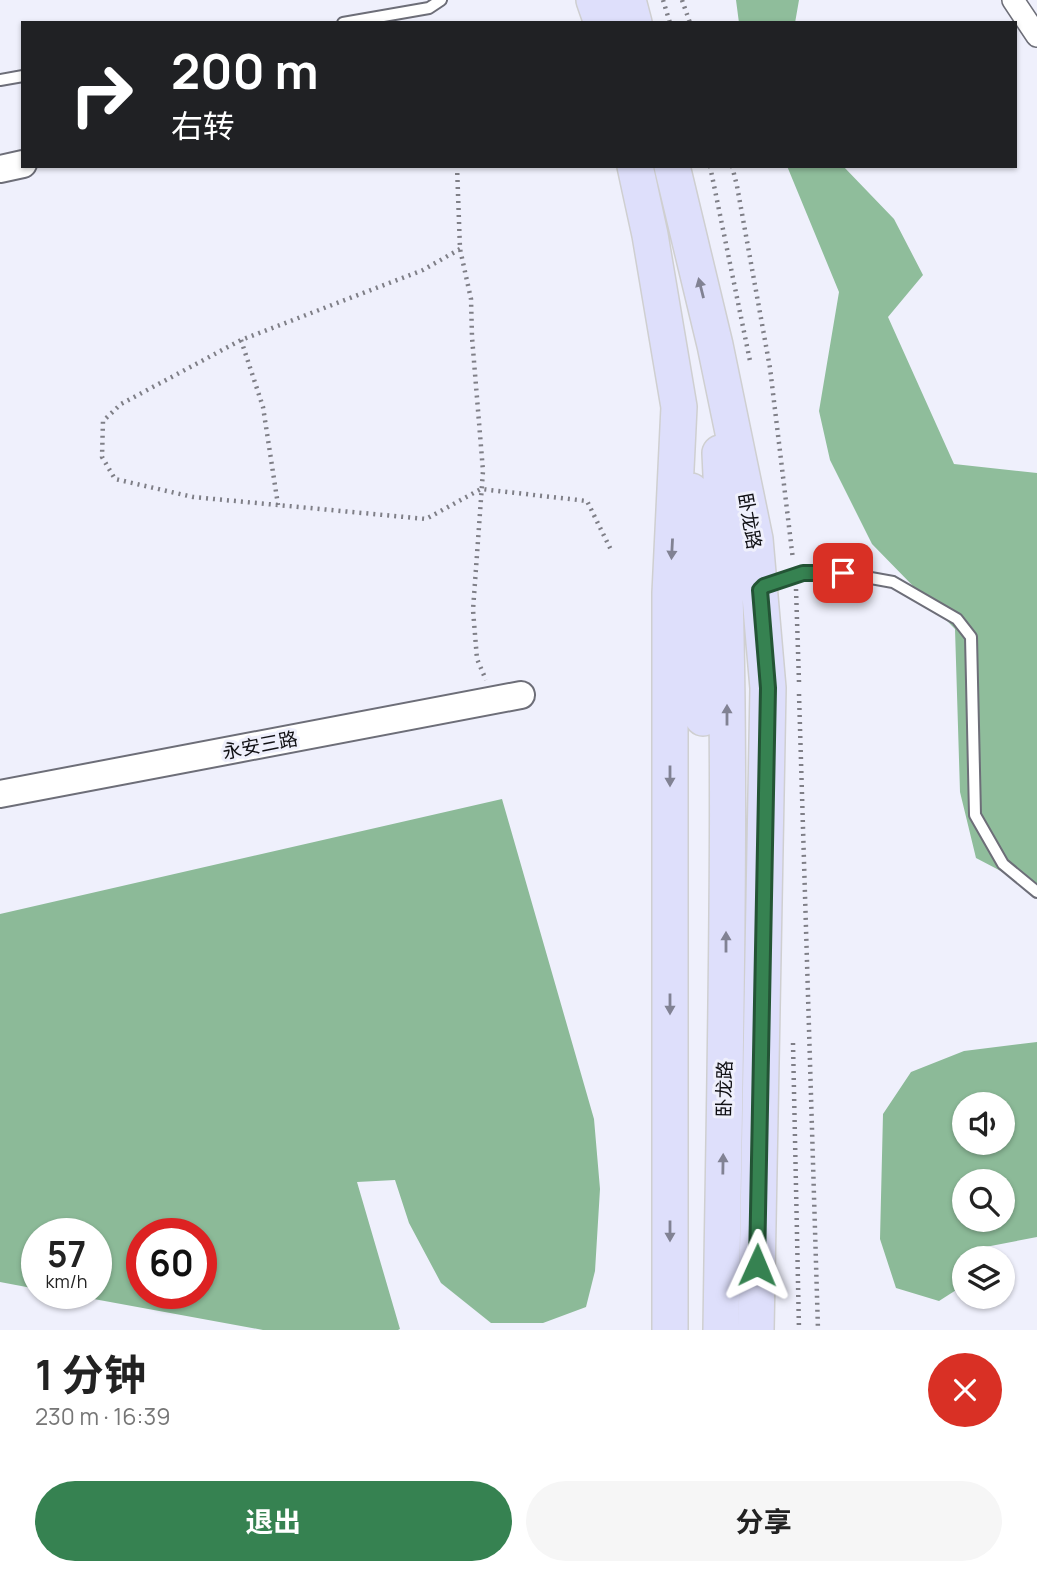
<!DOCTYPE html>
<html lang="zh">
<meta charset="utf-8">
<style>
:root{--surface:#fff;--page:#f6f6f6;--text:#222;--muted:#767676;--accent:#368251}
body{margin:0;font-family:Manrope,"Noto Sans SC",sans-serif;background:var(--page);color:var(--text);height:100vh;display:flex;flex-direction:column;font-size:26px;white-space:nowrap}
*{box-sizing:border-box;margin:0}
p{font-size:23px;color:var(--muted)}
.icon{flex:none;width:38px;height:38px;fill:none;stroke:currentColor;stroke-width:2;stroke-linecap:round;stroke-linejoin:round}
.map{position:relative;height:1330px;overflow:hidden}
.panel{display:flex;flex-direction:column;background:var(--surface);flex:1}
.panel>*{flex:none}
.banner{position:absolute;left:21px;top:21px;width:996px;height:147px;border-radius:0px;box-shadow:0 2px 5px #0004;background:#202124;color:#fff;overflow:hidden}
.buttons{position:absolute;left:952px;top:1092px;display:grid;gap:14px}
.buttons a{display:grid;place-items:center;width:63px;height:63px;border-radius:50%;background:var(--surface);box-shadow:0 2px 5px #0004;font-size:35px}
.speed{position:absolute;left:21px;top:1218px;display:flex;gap:14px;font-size:35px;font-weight:700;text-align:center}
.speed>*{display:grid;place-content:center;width:91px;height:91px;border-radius:50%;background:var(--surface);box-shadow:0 2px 5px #0004;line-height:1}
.speed small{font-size:18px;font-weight:400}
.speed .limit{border:10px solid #d22;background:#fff;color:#111}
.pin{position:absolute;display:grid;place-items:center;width:60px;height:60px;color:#fff;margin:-30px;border-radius:14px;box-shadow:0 4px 10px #0006}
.me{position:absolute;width:77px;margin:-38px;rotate:1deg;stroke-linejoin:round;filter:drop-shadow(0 0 5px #0008)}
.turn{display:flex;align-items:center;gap:24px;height:147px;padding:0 35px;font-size:32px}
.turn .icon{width:91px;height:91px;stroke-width:2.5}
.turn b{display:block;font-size:49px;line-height:60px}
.round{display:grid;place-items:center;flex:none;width:74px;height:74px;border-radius:37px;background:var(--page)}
.head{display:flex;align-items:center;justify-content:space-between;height:119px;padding:0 35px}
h1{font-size:42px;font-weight:700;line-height:52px}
.cta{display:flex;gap:14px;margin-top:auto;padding:14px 35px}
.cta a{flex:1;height:80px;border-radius:42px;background:var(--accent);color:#fff;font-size:28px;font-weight:700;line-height:80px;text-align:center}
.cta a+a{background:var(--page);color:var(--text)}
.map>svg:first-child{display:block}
.forest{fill:#8cba98;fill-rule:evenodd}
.water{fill:#8fbd9b}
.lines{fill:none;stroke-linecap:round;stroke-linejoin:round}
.service-casing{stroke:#6d6e78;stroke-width:14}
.minor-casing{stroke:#6d6e78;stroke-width:24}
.tertiary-casing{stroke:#6d6e78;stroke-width:30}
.primary-casing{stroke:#cfcfd0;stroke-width:38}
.path{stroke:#7f7f87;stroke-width:4.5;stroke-dasharray:2 5;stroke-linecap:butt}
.service{stroke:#fff;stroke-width:10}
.minor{stroke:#fff;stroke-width:21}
.tertiary{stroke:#fff;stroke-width:26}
.primary{stroke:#dedffb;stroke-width:35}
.oneway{fill:#818293}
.route-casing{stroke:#235435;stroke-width:18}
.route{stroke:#368251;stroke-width:12}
.labels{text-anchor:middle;stroke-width:6;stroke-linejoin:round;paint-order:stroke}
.street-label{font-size:19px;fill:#101014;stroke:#eff0fc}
</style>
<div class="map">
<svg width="1037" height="1330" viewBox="0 0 1037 1330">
<rect width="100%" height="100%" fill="#eff0fc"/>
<path class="forest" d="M 502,799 L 594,1119 L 600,1189 L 595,1271 L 586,1307 L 543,1323 L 491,1323 L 441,1283 L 409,1223 L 395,1180 L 357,1182 L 400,1329 L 398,1330 L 263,1330 L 61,1293 L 96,1293 L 96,1234 L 37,1234 L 37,1289 L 0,1282 L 0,914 ZM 142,1234 L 201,1234 L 201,1293 L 142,1293 Z
M 1037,1042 L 1037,1237 L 975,1249 L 976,1258 L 964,1258 L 964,1285 L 939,1301 L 896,1288 L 880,1239 L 883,1114 L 911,1072 L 964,1051 ZM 964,1104 L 1003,1104 L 1003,1143 L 964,1143 ZM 964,1181 L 1003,1181 L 1003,1220 L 964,1220 Z"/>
<path class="water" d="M 736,0 L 799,0 L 795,23 L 739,23 Z
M 787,166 L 843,166 L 894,219 L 923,275 L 888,317 L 954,464 L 1037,473 L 1037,890 L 976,858 L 960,792 L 955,629 L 872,544 L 830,460 L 819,411 L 839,292 Z"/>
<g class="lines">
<defs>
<path id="service" d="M 343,23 L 429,8 L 441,0
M 0,80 L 23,76
M 763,586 L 802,573 L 843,573 L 893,582 L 957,619 L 971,637 L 975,815 L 1003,864 L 1037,892"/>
<path id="minor" d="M 1013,0 L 1037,36"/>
<path id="tertiary" d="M 0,169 L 23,164
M 0,794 L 521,695"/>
<path id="primary" d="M 594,0 L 602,23
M 628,0 L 634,23
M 635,166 L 650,235 L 679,407 L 670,593 L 670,1330
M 672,166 L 715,345 L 755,539 L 768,688 L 756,1330
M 720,453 C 734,745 725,1038 721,1330
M 691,491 L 697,526 L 703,680 L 703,718"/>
</defs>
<use href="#service" class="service-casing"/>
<use href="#minor" class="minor-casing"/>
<use href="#tertiary" class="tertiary-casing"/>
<use href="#primary" class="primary-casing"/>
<path class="path" d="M 663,0 L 670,23
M 682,0 L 690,23
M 457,166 L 460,249 L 471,299 L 472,337 L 483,471 L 473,610 L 477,659 L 486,680
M 710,166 L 750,361
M 732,166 L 737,186 L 770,368 L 793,560
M 460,249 L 423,270 L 241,340 L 121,404 L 103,421 L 102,457 L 115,479 L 193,497 L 426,519 L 481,489 L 587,501 L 612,552
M 241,340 L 263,407 L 278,505
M 796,589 L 799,682
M 799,694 L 818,1330
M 793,1043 L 799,1330"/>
<use href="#service" class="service"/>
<use href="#minor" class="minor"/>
<use href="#tertiary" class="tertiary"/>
<use href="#primary" class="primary"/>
</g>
<defs><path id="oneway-solid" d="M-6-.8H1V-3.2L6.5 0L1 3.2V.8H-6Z" transform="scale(1.75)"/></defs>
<g class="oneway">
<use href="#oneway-solid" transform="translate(701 288) rotate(-104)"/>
<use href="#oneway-solid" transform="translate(672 549) rotate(93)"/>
<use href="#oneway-solid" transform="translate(727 715) rotate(-90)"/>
<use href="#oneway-solid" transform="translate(670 776) rotate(90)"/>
<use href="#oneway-solid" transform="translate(726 942) rotate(-90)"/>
<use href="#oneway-solid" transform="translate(670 1004) rotate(90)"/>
<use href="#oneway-solid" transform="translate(723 1164) rotate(-89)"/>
<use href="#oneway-solid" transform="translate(670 1231) rotate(90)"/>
</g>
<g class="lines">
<defs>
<path id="route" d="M 757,1265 L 768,688 L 760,590 L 764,586 L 803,573 L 843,573"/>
</defs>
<use href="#route" class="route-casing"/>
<use href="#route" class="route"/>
</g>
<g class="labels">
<g class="street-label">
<text transform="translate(750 521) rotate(80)" y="7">卧龙路</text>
<text transform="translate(260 745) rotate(-11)" y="7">永安三路</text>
<text transform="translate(724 1089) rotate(-89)" y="7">卧龙路</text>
</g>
</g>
</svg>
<div class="buttons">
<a><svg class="icon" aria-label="sound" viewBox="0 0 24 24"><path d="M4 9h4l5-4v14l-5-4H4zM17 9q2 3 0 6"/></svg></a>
<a><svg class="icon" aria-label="search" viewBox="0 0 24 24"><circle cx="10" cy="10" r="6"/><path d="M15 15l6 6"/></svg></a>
<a><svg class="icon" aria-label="layers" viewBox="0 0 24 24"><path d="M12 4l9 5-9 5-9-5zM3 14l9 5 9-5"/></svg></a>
</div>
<div class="speed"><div>57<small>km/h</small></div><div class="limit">60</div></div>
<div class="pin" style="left:843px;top:573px;background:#d93025"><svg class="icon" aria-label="arrive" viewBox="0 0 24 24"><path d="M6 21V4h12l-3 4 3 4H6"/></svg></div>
<svg class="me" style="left:757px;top:1265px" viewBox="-20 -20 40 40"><path d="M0-17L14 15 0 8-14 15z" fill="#368251" stroke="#fff" stroke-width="4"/></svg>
<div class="banner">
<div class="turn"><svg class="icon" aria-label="right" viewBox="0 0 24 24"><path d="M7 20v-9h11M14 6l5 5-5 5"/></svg><div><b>200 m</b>右转</div></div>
</div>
</div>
<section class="panel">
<div class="head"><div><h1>1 分钟</h1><p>230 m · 16:39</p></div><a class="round" style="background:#d93025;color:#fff"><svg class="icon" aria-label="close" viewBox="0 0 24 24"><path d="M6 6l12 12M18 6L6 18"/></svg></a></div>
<div class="cta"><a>退出</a><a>分享</a></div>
</section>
